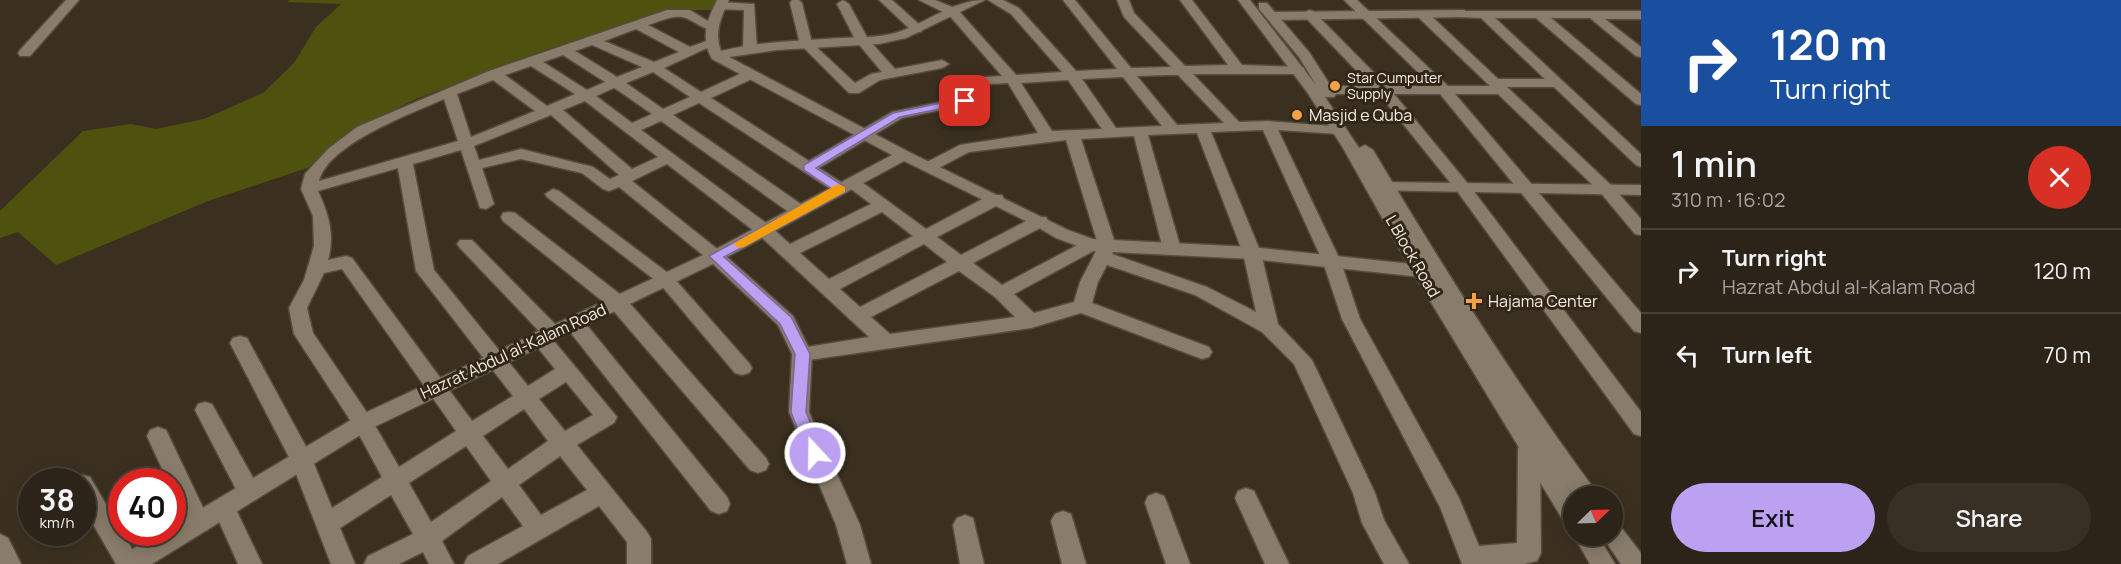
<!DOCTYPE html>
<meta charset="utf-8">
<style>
:root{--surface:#2c2418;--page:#383025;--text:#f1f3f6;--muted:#a6a4a2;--line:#484137;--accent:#bca0f2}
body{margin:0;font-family:Manrope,sans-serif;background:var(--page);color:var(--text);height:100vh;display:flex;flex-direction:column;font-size:22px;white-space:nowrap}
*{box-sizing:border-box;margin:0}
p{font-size:20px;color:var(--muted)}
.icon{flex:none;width:33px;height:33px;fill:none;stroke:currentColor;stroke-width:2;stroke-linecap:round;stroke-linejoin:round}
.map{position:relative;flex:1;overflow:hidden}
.panel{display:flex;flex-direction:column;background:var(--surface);width:480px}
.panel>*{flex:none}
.hud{background:#1a4fa0;color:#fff;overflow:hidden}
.needle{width:39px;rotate:67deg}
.tools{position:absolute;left:1563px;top:486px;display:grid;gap:12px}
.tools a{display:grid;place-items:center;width:60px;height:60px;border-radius:50%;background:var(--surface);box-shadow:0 3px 15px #0003,0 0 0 2px var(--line);font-size:30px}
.speed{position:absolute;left:18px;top:468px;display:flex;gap:12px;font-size:30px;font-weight:700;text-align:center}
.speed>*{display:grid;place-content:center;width:78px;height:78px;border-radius:50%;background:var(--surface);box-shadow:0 3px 15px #0003,0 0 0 2px var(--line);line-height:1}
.speed small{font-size:15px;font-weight:400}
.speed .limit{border:9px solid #d22;background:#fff;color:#111}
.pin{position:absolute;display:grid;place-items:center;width:51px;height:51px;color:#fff;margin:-26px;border-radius:12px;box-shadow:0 3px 9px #0006}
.me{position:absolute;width:66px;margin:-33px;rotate:339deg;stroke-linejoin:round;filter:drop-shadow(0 0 4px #0008)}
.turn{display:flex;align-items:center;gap:21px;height:126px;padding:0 30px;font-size:27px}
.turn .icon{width:78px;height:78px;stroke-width:2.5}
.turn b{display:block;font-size:42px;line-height:51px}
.round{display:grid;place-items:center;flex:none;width:63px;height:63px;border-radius:32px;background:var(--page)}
.headline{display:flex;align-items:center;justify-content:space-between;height:102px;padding:0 30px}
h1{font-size:36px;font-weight:600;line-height:45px}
.primary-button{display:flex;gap:12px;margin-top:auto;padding:12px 30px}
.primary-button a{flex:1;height:69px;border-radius:36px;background:var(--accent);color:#111;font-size:24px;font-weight:600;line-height:69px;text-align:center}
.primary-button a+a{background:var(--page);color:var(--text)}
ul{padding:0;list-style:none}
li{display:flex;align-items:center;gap:18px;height:84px;padding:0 30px;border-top:2px solid var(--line)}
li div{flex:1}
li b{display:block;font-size:22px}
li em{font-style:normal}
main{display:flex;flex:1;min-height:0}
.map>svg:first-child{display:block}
.green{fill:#4f520f}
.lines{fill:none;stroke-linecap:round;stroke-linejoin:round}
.minor-casing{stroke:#554c3e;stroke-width:3}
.tertiary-casing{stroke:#554c3e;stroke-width:3}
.secondary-casing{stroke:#554c3e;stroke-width:3}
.minor{fill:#897c6a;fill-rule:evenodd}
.tertiary{fill:#897c6a;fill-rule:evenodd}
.secondary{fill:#897c6a;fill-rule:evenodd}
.route{fill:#bca0f2;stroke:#7a689d;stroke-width:1.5}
.slow{fill:#f59e0b}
.poi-dot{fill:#f4a344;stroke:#312617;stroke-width:2}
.labels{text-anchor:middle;stroke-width:6;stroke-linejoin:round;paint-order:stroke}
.far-poi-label{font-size:14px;fill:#f7efe6;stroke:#312617;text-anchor:start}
.poi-label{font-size:16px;fill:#f7efe6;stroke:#312617;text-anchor:start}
.street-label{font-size:16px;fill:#f7efe6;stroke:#312617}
</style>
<main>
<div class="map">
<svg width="1641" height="564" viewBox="0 0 1641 564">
<rect width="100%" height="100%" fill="#3b3020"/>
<path class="green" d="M 290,0 L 719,0 L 715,10 L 668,10 L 531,55 L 416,99 L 352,130 L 313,166 L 208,201 L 56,265 L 18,232 L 0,238 L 0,211 L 83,131 L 131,124 L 156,129 L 204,119 L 263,93 L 294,63 L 316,27 L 341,4 L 287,2 Z"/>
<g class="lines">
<defs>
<path id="minor" d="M 66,0 L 79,0 L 30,56 L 20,56 L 18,53 L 20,50 Z
M 792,0 L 799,0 L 802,3 L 812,43 L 855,83 L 871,74 L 882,72 L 856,41 L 837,4 L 843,0 L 849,4 L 868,39 L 895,69 L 942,60 L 949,64 L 942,68 L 880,80 L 859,93 L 849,93 L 800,44 L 790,3 Z
M 879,0 L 892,0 L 921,26 L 923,29 L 921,32 L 913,32 Z
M 919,0 L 935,0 L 957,9 L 1016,75 L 1062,72 L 1011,14 L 988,0 L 1003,0 L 1019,8 L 1076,71 L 1117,69 L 1063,0 L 1075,0 L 1131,68 L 1171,67 L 1124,17 L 1117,0 L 1129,0 L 1134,13 L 1185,66 L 1228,65 L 1180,0 L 1192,0 L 1242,65 L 1303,67 L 1305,70 L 1303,73 L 1298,74 L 1193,74 L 1239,122 L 1268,121 L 1344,127 L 1346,130 L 1339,134 L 1278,130 L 1341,262 L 1360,319 L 1459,498 L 1479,546 L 1517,543 L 1518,449 L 1521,443 L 1529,440 L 1537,443 L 1540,449 L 1541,553 L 1537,561 L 1524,564 L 1462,564 L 1440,507 L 1342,319 L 1323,262 L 1263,130 L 1211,132 L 1261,253 L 1278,324 L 1312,360 L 1375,493 L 1384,520 L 1409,564 L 1384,564 L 1362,523 L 1353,493 L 1294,364 L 1262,332 L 1195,295 L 1107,265 L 1098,282 L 1092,303 L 1209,347 L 1212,352 L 1209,357 L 1202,359 L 1081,313 L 1031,328 L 802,361 L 795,359 L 792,354 L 795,349 L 869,337 L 758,234 L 667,164 L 632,181 L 721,252 L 724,256 L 721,260 L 709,260 L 619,187 L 609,191 L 603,189 L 582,173 L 521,159 L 482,168 L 494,204 L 486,209 L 480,208 L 461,150 L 413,164 L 434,270 L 528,386 L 555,369 L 530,338 L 533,333 L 539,331 L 460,248 L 457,244 L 460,240 L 472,240 L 559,328 L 562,333 L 559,338 L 553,340 L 617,417 L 614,423 L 577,445 L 647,532 L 651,539 L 651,564 L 627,564 L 627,542 L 599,506 L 498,564 L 464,564 L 468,556 L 523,526 L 502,497 L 442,541 L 454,564 L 429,564 L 423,552 L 399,564 L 364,564 L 368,556 L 413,534 L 391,495 L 340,528 L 355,564 L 331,564 L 291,461 L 230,343 L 233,338 L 240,336 L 247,338 L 310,454 L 332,508 L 382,477 L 356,429 L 294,334 L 289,308 L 304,280 L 314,246 L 313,216 L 301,189 L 305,174 L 328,149 L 357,127 L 489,71 L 667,10 L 690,10 L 716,26 L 714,29 C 702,31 694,19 682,17 C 671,15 658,22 648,25 L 690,47 L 712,39 L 718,43 L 664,68 L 701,92 L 744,72 L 754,72 L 756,75 L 754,78 L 711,98 L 809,161 L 892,112 L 965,97 L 972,101 L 965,105 L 902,118 L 819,168 L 847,186 L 849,189 L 841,194 L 835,192 L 699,103 L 673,115 L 805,207 L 807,211 L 805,215 L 793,215 L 661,121 L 641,130 L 770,226 L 790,244 L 871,204 L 847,186 L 845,183 L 847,180 L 859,180 L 926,229 L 990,195 L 1002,195 L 1004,199 L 1002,203 L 937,237 L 961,255 L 1034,217 L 1046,217 L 1048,221 L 1046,225 L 973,263 L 1002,285 L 1085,241 L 1097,241 L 1066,140 L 969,152 L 935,170 L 923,170 L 921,167 L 923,164 L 960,145 L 1038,133 L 1008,83 L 950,86 L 948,83 L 955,79 L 1002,76 L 949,15 ZM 636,29 L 679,52 L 654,62 L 604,41 ZM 592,45 L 642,67 L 617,77 L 575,51 ZM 563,55 L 605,82 L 587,90 L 543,62 ZM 531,66 L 575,94 L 547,106 L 505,75 ZM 653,72 L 690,97 L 663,109 L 626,83 ZM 1169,75 L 1178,75 L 1224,123 L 1177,125 L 1137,76 ZM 1123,77 L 1162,126 L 1116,128 L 1082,79 ZM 493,80 L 535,111 L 471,137 L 457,94 ZM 1068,80 L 1102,129 L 1052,131 L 1021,83 ZM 614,88 L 619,91 L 652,114 L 632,123 L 596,96 ZM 444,99 L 458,141 L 319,181 C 329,143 411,114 444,99 ZM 585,101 L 658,157 L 632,169 L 563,110 ZM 551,115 L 619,175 L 610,179 L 593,167 L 521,149 L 479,160 L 474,146 ZM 1197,133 L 1243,253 L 1256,312 L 1207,287 L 1112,254 L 1116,246 L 1081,139 L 1134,136 L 1163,249 L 1166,253 L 1178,253 L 1181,249 L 1148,135 ZM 398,168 L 416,271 L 513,396 L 472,421 L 352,258 L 346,256 L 328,260 C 335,235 329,215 318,191 ZM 882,212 L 913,236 L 829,279 L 800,253 ZM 924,244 L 947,262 L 860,307 L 840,289 ZM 1097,249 L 1080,282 L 1074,302 L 1034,313 L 1014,294 ZM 342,269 L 456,431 L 399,467 L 370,417 L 313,333 L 307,308 L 324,273 ZM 959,271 L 995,297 L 1015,317 L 890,334 L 871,317 ZM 566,382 L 593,415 L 565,431 L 539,399 ZM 524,409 L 548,441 L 508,469 L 483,436 ZM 466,446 L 491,481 L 431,522 L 409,483 ZM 560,456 L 587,490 L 541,515 L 519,485 Z
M 1344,0 L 1357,0 L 1448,86 L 1490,86 L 1418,17 L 1416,14 L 1418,11 L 1426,11 L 1498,79 L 1545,79 L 1481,18 L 1460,17 L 1458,14 L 1460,11 L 1641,11 L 1641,19 L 1605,19 L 1641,47 L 1641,57 L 1636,56 L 1590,18 L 1551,18 L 1641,94 L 1641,105 L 1636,104 L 1536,18 L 1495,18 L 1641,154 L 1641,167 L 1636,165 L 1554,87 L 1507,87 L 1612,186 L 1641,219 L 1641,235 L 1635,234 L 1600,192 L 1498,94 L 1455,94 L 1641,313 L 1641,333 L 1634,331 L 1440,94 L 1394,94 L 1469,185 L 1641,412 L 1641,436 L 1634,434 L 1457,191 L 1379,94 L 1313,94 L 1306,90 L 1313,86 L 1371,86 L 1305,17 L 1303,14 L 1309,10 L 1313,11 L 1387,86 L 1432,86 Z
M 720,2 L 754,4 L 757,49 L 755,52 L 750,53 L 743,49 L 744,10 L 716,9 L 716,3 Z
M 553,189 L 559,191 L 672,276 L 749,363 L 752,368 L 749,373 L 742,375 L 735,373 L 660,284 L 547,197 L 545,194 Z
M 509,212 L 515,213 L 625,298 L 766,458 L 769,464 L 766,470 L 758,473 L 750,470 L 611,308 L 503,221 L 501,217 L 503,213 Z
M 574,316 L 581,318 L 727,497 L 730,504 L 727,511 L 719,514 L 711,511 L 567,328 L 565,323 L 567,318 Z
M 205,402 L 212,404 L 257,485 L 260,492 L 257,499 L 249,502 L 241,499 L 195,410 L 198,404 Z
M 158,427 L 166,430 L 207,516 L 211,523 L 207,530 L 199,533 L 191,530 L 172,491 L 172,482 L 168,482 L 147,436 L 150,430 Z
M 82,475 L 90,477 L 141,564 L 116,564 L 82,505 L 82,482 L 72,482 L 74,477 Z
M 1246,488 L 1254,491 L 1289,564 L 1265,564 L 1235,498 L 1238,491 Z
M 1156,493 L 1164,496 L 1167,503 L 1190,564 L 1166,564 L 1145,503 L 1148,496 Z
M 224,498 L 232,501 L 262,564 L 238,564 L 213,508 L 216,501 Z
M 1063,511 L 1071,514 L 1086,564 L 1062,564 L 1051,521 L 1055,514 Z
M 965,515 L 973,518 L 984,564 L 960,564 L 953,525 L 957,518 Z
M 0,534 L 8,538 L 21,564 L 0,564 Z"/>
<path id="tertiary" d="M 717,0 L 729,0 C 721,17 714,32 721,51 C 760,41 800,41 840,38 C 858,37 877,38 895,33 C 926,24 952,0 985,0 L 906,38 L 879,44 L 777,50 L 729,57 L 909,152 L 1068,230 L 1093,239 L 1252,247 L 1421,265 L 1427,267 L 1430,271 L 1427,275 L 1421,277 L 1252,259 L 1091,251 L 1056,238 L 1034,225 L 904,161 L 727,257 L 793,316 L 812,354 L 809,412 L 860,525 L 871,564 L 847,564 L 836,525 L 789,412 L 792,354 L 778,325 L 713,264 L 370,429 L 152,564 L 119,564 C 125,550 158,532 172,532 L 172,526 L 356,417 L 716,249 L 892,155 L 712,59 C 700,38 707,20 717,0 Z
M 1464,10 L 1470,14 L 1468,17 L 1272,20 L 1266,16 L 1272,12 Z
M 1373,182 L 1641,185 L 1641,195 L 1367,190 L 1365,187 L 1367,184 Z"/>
<path id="secondary" d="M 1238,0 L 1250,0 L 1316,85 L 1299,57 L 1259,9 L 1259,3 L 1267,3 L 1309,52 L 1336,94 L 1334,97 L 1325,97 L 1359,148 L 1365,145 L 1373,150 C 1442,266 1514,380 1594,489 L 1597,496 L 1574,496 L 1566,485 L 1574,497 L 1574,528 L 1566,525 L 1412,271 L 1343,148 L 1307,92 Z
M 1612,523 L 1620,526 L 1641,553 L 1641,564 L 1621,564 L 1602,536 L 1612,536 Z
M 1574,536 L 1598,536 L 1615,564 L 1590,564 Z"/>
</defs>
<use href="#minor" class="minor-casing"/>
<use href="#tertiary" class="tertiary-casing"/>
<use href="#secondary" class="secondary-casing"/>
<use href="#minor" class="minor"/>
<use href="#tertiary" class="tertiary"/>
<use href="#secondary" class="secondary"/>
</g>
<path class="route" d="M 965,98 L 971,101 L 969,103 L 900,117 L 816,168 L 845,187 L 845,192 L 724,257 L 791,317 L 810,354 L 806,412 L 823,453 L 821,458 L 815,460 L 809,458 L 791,412 L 795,354 L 780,324 L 709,256 L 832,189 L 804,170 L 804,165 L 893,113 Z"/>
<path class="slow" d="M 838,184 L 845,187 L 845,192 L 744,247 L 739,248 L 733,244 Z"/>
<g class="poi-dot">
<circle cx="1335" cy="86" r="6"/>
<circle cx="1297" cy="115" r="6"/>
<path d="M1471 292h6v6h6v6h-6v6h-6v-6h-6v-6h6z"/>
</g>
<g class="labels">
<g class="far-poi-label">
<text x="1347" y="83">Star Cumputer<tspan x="1347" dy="16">Supply</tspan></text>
</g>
<g class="poi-label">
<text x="1309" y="121">Masjid e Quba</text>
<text x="1488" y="307">Hajama Center</text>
</g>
<g class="street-label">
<text transform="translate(1413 256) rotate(60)" y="6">L Block Road</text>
<text transform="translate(513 351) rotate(-25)" y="6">Hazrat Abdul al-Kalam Road</text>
</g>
</g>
</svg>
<div class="tools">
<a><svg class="needle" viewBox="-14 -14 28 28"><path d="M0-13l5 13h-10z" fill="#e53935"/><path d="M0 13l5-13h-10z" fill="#a6a4a2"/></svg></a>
</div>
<div class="speed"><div>38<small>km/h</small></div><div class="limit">40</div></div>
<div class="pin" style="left:965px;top:101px;background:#d93025"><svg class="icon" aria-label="arrive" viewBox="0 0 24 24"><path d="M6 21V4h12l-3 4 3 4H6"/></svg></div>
<svg class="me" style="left:815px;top:453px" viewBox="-20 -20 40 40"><circle r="17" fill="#bca0f2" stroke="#fff" stroke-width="3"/><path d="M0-11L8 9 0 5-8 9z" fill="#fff"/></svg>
</div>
<section class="panel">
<div class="hud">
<div class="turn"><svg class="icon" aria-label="right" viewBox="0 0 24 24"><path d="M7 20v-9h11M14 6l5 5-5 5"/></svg><div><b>120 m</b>Turn right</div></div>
</div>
<div class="headline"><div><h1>1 min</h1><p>310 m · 16:02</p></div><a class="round" style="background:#d93025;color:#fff"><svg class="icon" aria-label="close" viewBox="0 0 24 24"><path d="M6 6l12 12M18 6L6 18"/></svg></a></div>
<ul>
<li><svg class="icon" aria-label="right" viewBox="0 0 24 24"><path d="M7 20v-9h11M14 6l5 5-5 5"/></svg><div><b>Turn right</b><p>Hazrat Abdul al-Kalam Road</p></div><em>120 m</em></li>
<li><svg class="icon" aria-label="left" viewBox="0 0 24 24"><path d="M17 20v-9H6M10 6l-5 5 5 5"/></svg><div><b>Turn left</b></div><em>70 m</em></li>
</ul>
<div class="primary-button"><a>Exit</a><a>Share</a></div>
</section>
</main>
